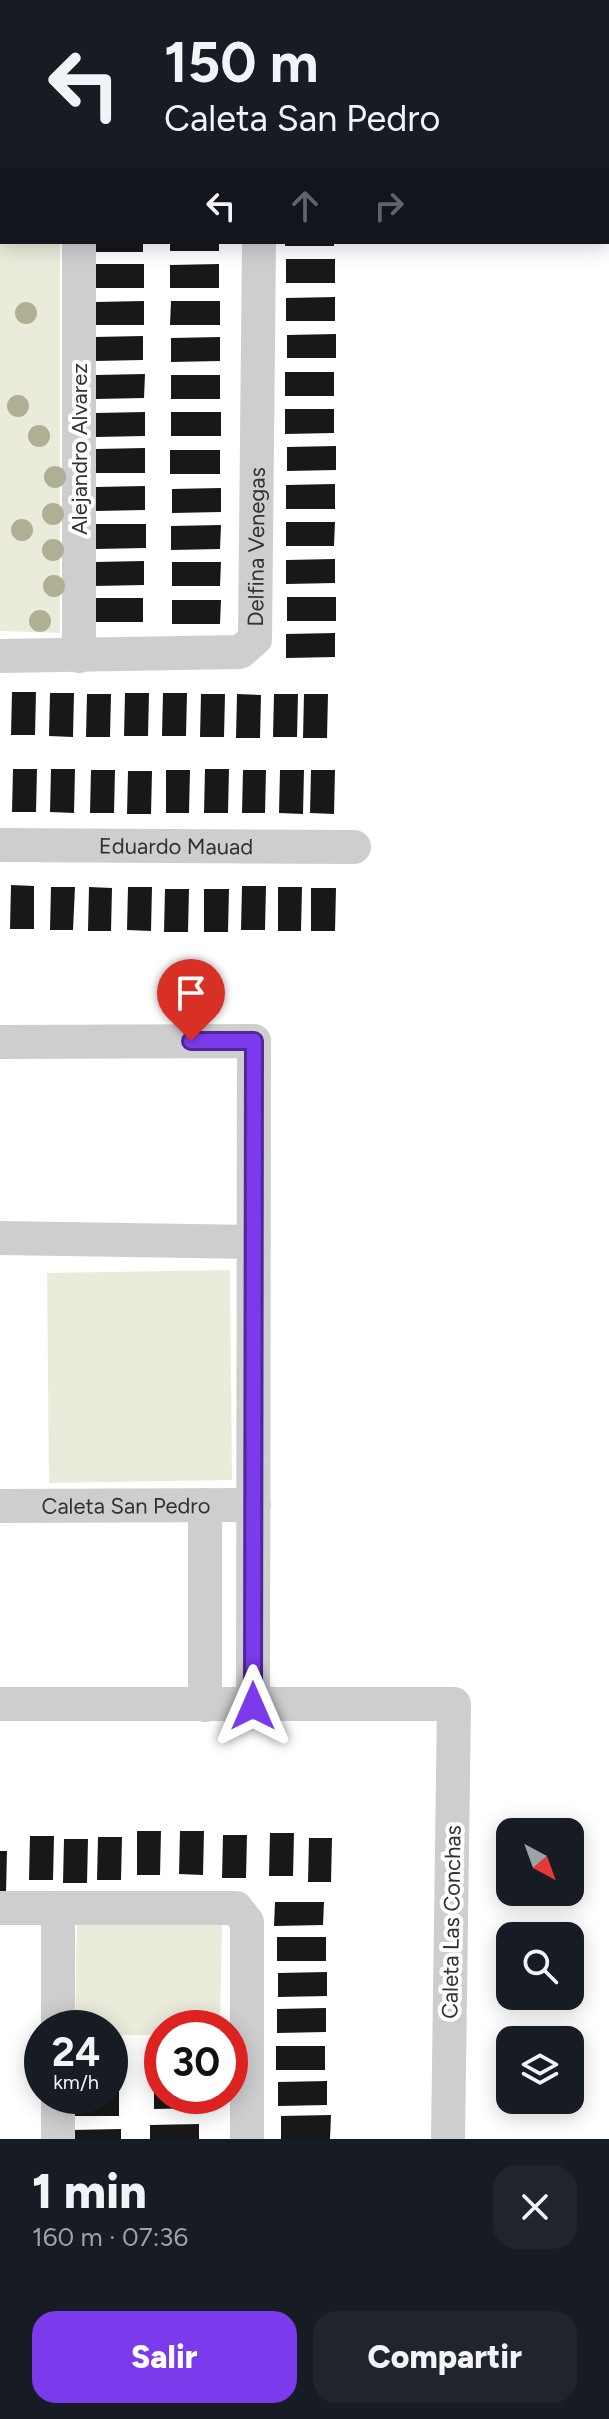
<!DOCTYPE html>
<html lang="es">
<meta charset="utf-8">
<style>
:root{--surface:#171b24;--page:#20242c;--text:#f1f3f6;--muted:#9ea1a6;--accent:#7c3aed}
body{margin:0;font-family:Figtree,sans-serif;background:var(--page);color:var(--text);height:100vh;display:flex;flex-direction:column;font-size:30px;white-space:nowrap}
*{box-sizing:border-box;margin:0}
p{font-size:26px;color:var(--muted)}
.icon{flex:none;width:44px;height:44px;fill:none;stroke:currentColor;stroke-width:2;stroke-linecap:round;stroke-linejoin:round}
.map{position:relative;height:2139px;overflow:hidden}
.panel{display:flex;flex-direction:column;background:var(--surface);flex:1}
.panel>*{flex:none}
.hud{position:absolute;left:0px;top:0px;width:610px;height:244px;box-shadow:0 4px 20px #0003;background:#171b24;color:var(--text);overflow:hidden}
.needle{width:52px;rotate:139deg}
.fabs{position:absolute;left:496px;top:1818px;display:grid;gap:16px}
.fabs a{display:grid;place-items:center;width:88px;height:88px;border-radius:16px;background:var(--surface);box-shadow:0 4px 20px #0003;font-size:40px}
.speed{position:absolute;left:24px;top:2010px;display:flex;gap:16px;font-size:40px;font-weight:700;text-align:center}
.speed>*{display:grid;place-content:center;width:104px;height:104px;border-radius:50%;background:var(--surface);box-shadow:0 4px 20px #0003;line-height:1}
.speed small{font-size:20px;font-weight:400}
.speed .limit{border:12px solid #d22;background:#fff;color:#111}
.pin{position:absolute;display:grid;place-items:center;width:68px;height:68px;color:#fff;margin:-82px -34px;border-radius:50% 50% 50% 0;rotate:-45deg;box-shadow:0 0 8px #0007}
.pin .icon{rotate:45deg}
.me{position:absolute;width:88px;margin:-44px;rotate:0deg;stroke-linejoin:round;filter:drop-shadow(0 0 6px #0008)}
.turn{display:flex;align-items:center;gap:28px;height:168px;padding:0 32px;font-size:36px}
.turn .icon{width:104px;height:104px;stroke-width:2.5}
.turn b{display:block;font-size:56px;line-height:68px}
.lanes{display:flex;align-items:center;height:76px;padding:0 32px;background:#0003;justify-content:center;gap:40px;direction:ltr}
.lanes .off{opacity:.35}
.round{display:grid;place-items:center;flex:none;width:84px;height:84px;border-radius:24px;background:var(--page)}
.head{display:flex;align-items:center;justify-content:space-between;height:136px;padding:0 32px}
h1{font-size:48px;font-weight:800;line-height:60px}
.button{display:flex;gap:16px;margin-top:auto;padding:16px 32px}
.button a{flex:1;height:92px;border-radius:24px;background:var(--accent);color:#fff;font-size:32px;font-weight:800;line-height:92px;text-align:center}
.button a+a{background:var(--page);color:var(--text)}
.map>svg:first-child{display:block}
.green{fill:#ebebdc}
.building{fill:#181818}
.lines{fill:none;stroke-linecap:round;stroke-linejoin:round}
.street{stroke:#cecece;stroke-width:34}
.tree{fill:#afb093}
.route-casing{stroke:#51269a;stroke-width:20}
.route{stroke:#7c3aed;stroke-width:14}
.labels{text-anchor:middle;stroke-width:8;stroke-linejoin:round;paint-order:stroke}
.street-label{font-size:22px;fill:#313131;stroke:#fff}
</style>
<div class="map">
<svg width="609" height="2139" viewBox="0 0 609 2139">
<rect width="100%" height="100%" fill="#fff"/>
<path class="green" d="M 0,182 L 2,242 L 60,242 L 60,633 L 0,631 Z
M 230,1270 L 232,1480 L 49,1483 L 47,1273 Z
M 77,1923 L 222,1925 L 220,2028 L 162,2028 L 162,2035 L 110,2035 L 110,2028 L 75,2028 Z"/>
<path class="building" d="M 94,242 L 143,242 L 143,252 L 94,252 Z
M 170,242 L 219,242 L 219,251 L 170,251 Z
M 285,242 L 334,242 L 334,246 L 285,246 Z
M 286,259 L 335,259 L 335,283 L 286,283 Z
M 95,264 L 144,264 L 144,288 L 95,288 Z
M 219,264 L 219,288 L 170,288 L 170,265 Z
M 335,297 L 335,321 L 286,321 L 286,298 Z
M 144,301 L 144,325 L 94,325 L 95,302 Z
M 171,301 L 220,301 L 220,325 L 170,325 Z
M 336,334 L 336,358 L 287,358 L 287,335 Z
M 143,336 L 143,360 L 94,361 L 94,337 Z
M 220,337 L 220,361 L 171,362 L 171,338 Z
M 285,372 L 334,372 L 334,396 L 285,396 Z
M 145,374 L 144,398 L 96,399 L 96,375 Z
M 171,375 L 220,375 L 220,399 L 171,399 Z
M 285,409 L 334,409 L 334,433 L 285,434 Z
M 145,412 L 145,436 L 96,437 L 96,413 Z
M 171,412 L 221,412 L 221,436 L 171,436 Z
M 336,446 L 336,470 L 287,471 L 287,447 Z
M 145,448 L 145,473 L 96,473 L 96,449 Z
M 170,450 L 220,450 L 220,474 L 170,474 Z
M 335,484 L 335,509 L 286,509 L 286,485 Z
M 145,486 L 145,510 L 96,511 L 96,487 Z
M 221,488 L 221,512 L 172,513 L 172,489 Z
M 286,522 L 335,522 L 334,546 L 286,546 Z
M 96,524 L 146,524 L 146,548 L 96,549 Z
M 221,525 L 220,549 L 171,550 L 171,526 Z
M 335,559 L 335,583 L 286,584 L 286,560 Z
M 144,561 L 144,585 L 94,586 L 94,562 Z
M 172,562 L 221,562 L 220,586 L 172,586 Z
M 287,597 L 336,597 L 336,621 L 287,621 Z
M 94,598 L 143,598 L 143,622 L 94,622 Z
M 172,600 L 221,600 L 220,624 L 172,624 Z
M 335,633 L 335,657 L 286,658 L 286,634 Z
M 12,692 L 36,692 L 35,735 L 11,735 Z
M 50,693 L 74,693 L 73,737 L 49,736 Z
M 125,693 L 149,693 L 148,736 L 124,736 Z
M 163,693 L 187,693 L 186,736 L 162,736 Z
M 87,694 L 111,694 L 110,737 L 86,737 Z
M 201,694 L 225,694 L 224,737 L 200,737 Z
M 237,694 L 261,695 L 260,738 L 236,738 Z
M 274,694 L 298,694 L 297,737 L 273,737 Z
M 304,694 L 328,694 L 327,738 L 303,738 Z
M 13,769 L 37,769 L 36,812 L 12,812 Z
M 51,769 L 75,769 L 74,813 L 50,812 Z
M 205,769 L 229,769 L 228,813 L 204,813 Z
M 91,770 L 115,770 L 114,813 L 90,813 Z
M 166,770 L 190,770 L 189,813 L 166,813 Z
M 243,770 L 266,770 L 265,813 L 242,813 Z
M 280,770 L 304,770 L 303,814 L 279,813 Z
M 311,770 L 335,770 L 334,814 L 310,813 Z
M 128,771 L 152,771 L 151,814 L 127,814 Z
M 11,885 L 34,886 L 34,929 L 10,929 Z
M 242,886 L 266,886 L 265,930 L 241,930 Z
M 51,887 L 75,887 L 73,930 L 50,930 Z
M 89,887 L 112,888 L 111,931 L 88,931 Z
M 128,887 L 152,887 L 151,931 L 127,930 Z
M 278,887 L 302,887 L 301,931 L 278,931 Z
M 311,888 L 336,888 L 335,931 L 311,931 Z
M 165,889 L 189,889 L 188,932 L 164,932 Z
M 204,889 L 229,889 L 228,932 L 204,932 Z
M 137,1831 L 161,1831 L 160,1875 L 137,1875 Z
M 180,1831 L 204,1831 L 203,1875 L 179,1874 Z
M 270,1833 L 294,1833 L 293,1876 L 269,1876 Z
M 223,1835 L 247,1835 L 246,1878 L 222,1878 Z
M 30,1836 L 54,1836 L 53,1880 L 29,1880 Z
M 98,1837 L 122,1837 L 121,1880 L 97,1880 Z
M 309,1838 L 332,1838 L 331,1882 L 308,1882 Z
M 64,1839 L 88,1839 L 87,1883 L 63,1883 Z
M 0,1851 L 7,1851 L 6,1894 L 0,1894 Z
M 275,1902 L 324,1902 L 323,1925 L 274,1926 Z
M 277,1937 L 326,1937 L 326,1961 L 277,1961 Z
M 327,1972 L 327,1996 L 278,1997 L 278,1973 Z
M 326,2008 L 326,2032 L 277,2033 L 277,2009 Z
M 276,2046 L 325,2046 L 325,2070 L 276,2070 Z
M 327,2081 L 327,2105 L 278,2106 L 278,2082 Z
M 162,2084 L 162,2096 L 203,2096 L 203,2108 L 154,2109 L 154,2085 Z
M 110,2092 L 119,2092 L 119,2116 L 70,2116 L 70,2096 L 110,2096 Z
M 331,2115 L 330,2139 L 281,2139 L 281,2116 Z
M 199,2124 L 199,2139 L 150,2139 L 150,2125 Z
M 121,2129 L 121,2139 L 71,2139 L 71,2130 Z"/>
<g class="lines">
<g class="street">
<path d="M 0,155 L 2,155"/>
<path id="s1" d="M 0,656 L 240,652 L 255,639 L 259,242"/>
<path d="M 79,656 L 79,242"/>
<path id="s2" d="M 0,845 L 354,847"/>
<path d="M 0,1042 L 254,1041 L 253,1706"/>
<path d="M 0,1238 L 254,1242"/>
<path id="s3" d="M 0,1506 L 254,1505"/>
<path d="M 0,1704 L 454,1704 L 448,2139"/>
<path d="M 205,1705 L 205,1505"/>
<path d="M 0,1908 L 236,1908 L 247,1922 L 247,2139"/>
<path d="M 58,1908 L 58,2028"/>
<path d="M 58,2096 L 58,2139"/>
</g>
</g>
<g class="tree">
<circle cx="26" cy="313" r="11"/>
<circle cx="18" cy="406" r="11"/>
<circle cx="39" cy="436" r="11"/>
<circle cx="55" cy="477" r="11"/>
<circle cx="53" cy="514" r="11"/>
<circle cx="22" cy="530" r="11"/>
<circle cx="53" cy="550" r="11"/>
<circle cx="54" cy="586" r="11"/>
<circle cx="40" cy="621" r="11"/>
</g>
<g class="lines">
<defs>
<path id="route" d="M 191,1041 L 254,1041 L 253,1706"/>
</defs>
<use href="#route" class="route-casing"/>
<use href="#route" class="route"/>
</g>
<g class="labels">
<g class="street-label">
<text transform="translate(79 449) rotate(-90)" y="8">Alejandro Alvarez</text>
<text dy="8" stroke="none"><textPath href="#s1" startOffset="352">Delfina Venegas</textPath></text>
<text dy="8" stroke="none"><textPath href="#s2" startOffset="176">Eduardo Mauad</textPath></text>
<text dy="8" stroke="none"><textPath href="#s3" startOffset="126">Caleta San Pedro</textPath></text>
<text transform="translate(451 1922) rotate(-89)" y="8">Caleta Las Conchas</text>
</g>
</g>
</svg>
<div class="fabs">
<a><svg class="needle" viewBox="-14 -14 28 28"><path d="M0-13l5 13h-10z" fill="#e53935"/><path d="M0 13l5-13h-10z" fill="#9ea1a6"/></svg></a>
<a><svg class="icon" aria-label="search" viewBox="0 0 24 24"><circle cx="10" cy="10" r="6"/><path d="M15 15l6 6"/></svg></a>
<a><svg class="icon" aria-label="layers" viewBox="0 0 24 24"><path d="M12 4l9 5-9 5-9-5zM3 14l9 5 9-5"/></svg></a>
</div>
<div class="speed"><div>24<small>km/h</small></div><div class="limit">30</div></div>
<div class="pin" style="left:191px;top:1041px;background:#d93025"><svg class="icon" aria-label="arrive" viewBox="0 0 24 24"><path d="M6 21V4h12l-3 4 3 4H6"/></svg></div>
<svg class="me" style="left:253px;top:1706px" viewBox="-20 -20 40 40"><path d="M0-17L14 15 0 8-14 15z" fill="#7c3aed" stroke="#fff" stroke-width="4"/></svg>
<div class="hud">
<div class="turn"><svg class="icon" aria-label="left" viewBox="0 0 24 24"><path d="M17 20v-9H6M10 6l-5 5 5 5"/></svg><div><b>150 m</b>Caleta San Pedro</div></div>
<div class="lanes"><svg class="icon" aria-label="left" viewBox="0 0 24 24"><path d="M17 20v-9H6M10 6l-5 5 5 5"/></svg><svg class="icon off" aria-label="ahead" viewBox="0 0 24 24"><path d="M12 20V5M6 11l6-6 6 6"/></svg><svg class="icon off" aria-label="right" viewBox="0 0 24 24"><path d="M7 20v-9h11M14 6l5 5-5 5"/></svg></div>
</div>
</div>
<section class="panel">
<div class="head"><div><h1>1 min</h1><p>160 m · 07:36</p></div><a class="round"><svg class="icon" aria-label="close" viewBox="0 0 24 24"><path d="M6 6l12 12M18 6L6 18"/></svg></a></div>
<div class="button"><a>Salir</a><a>Compartir</a></div>
</section>
